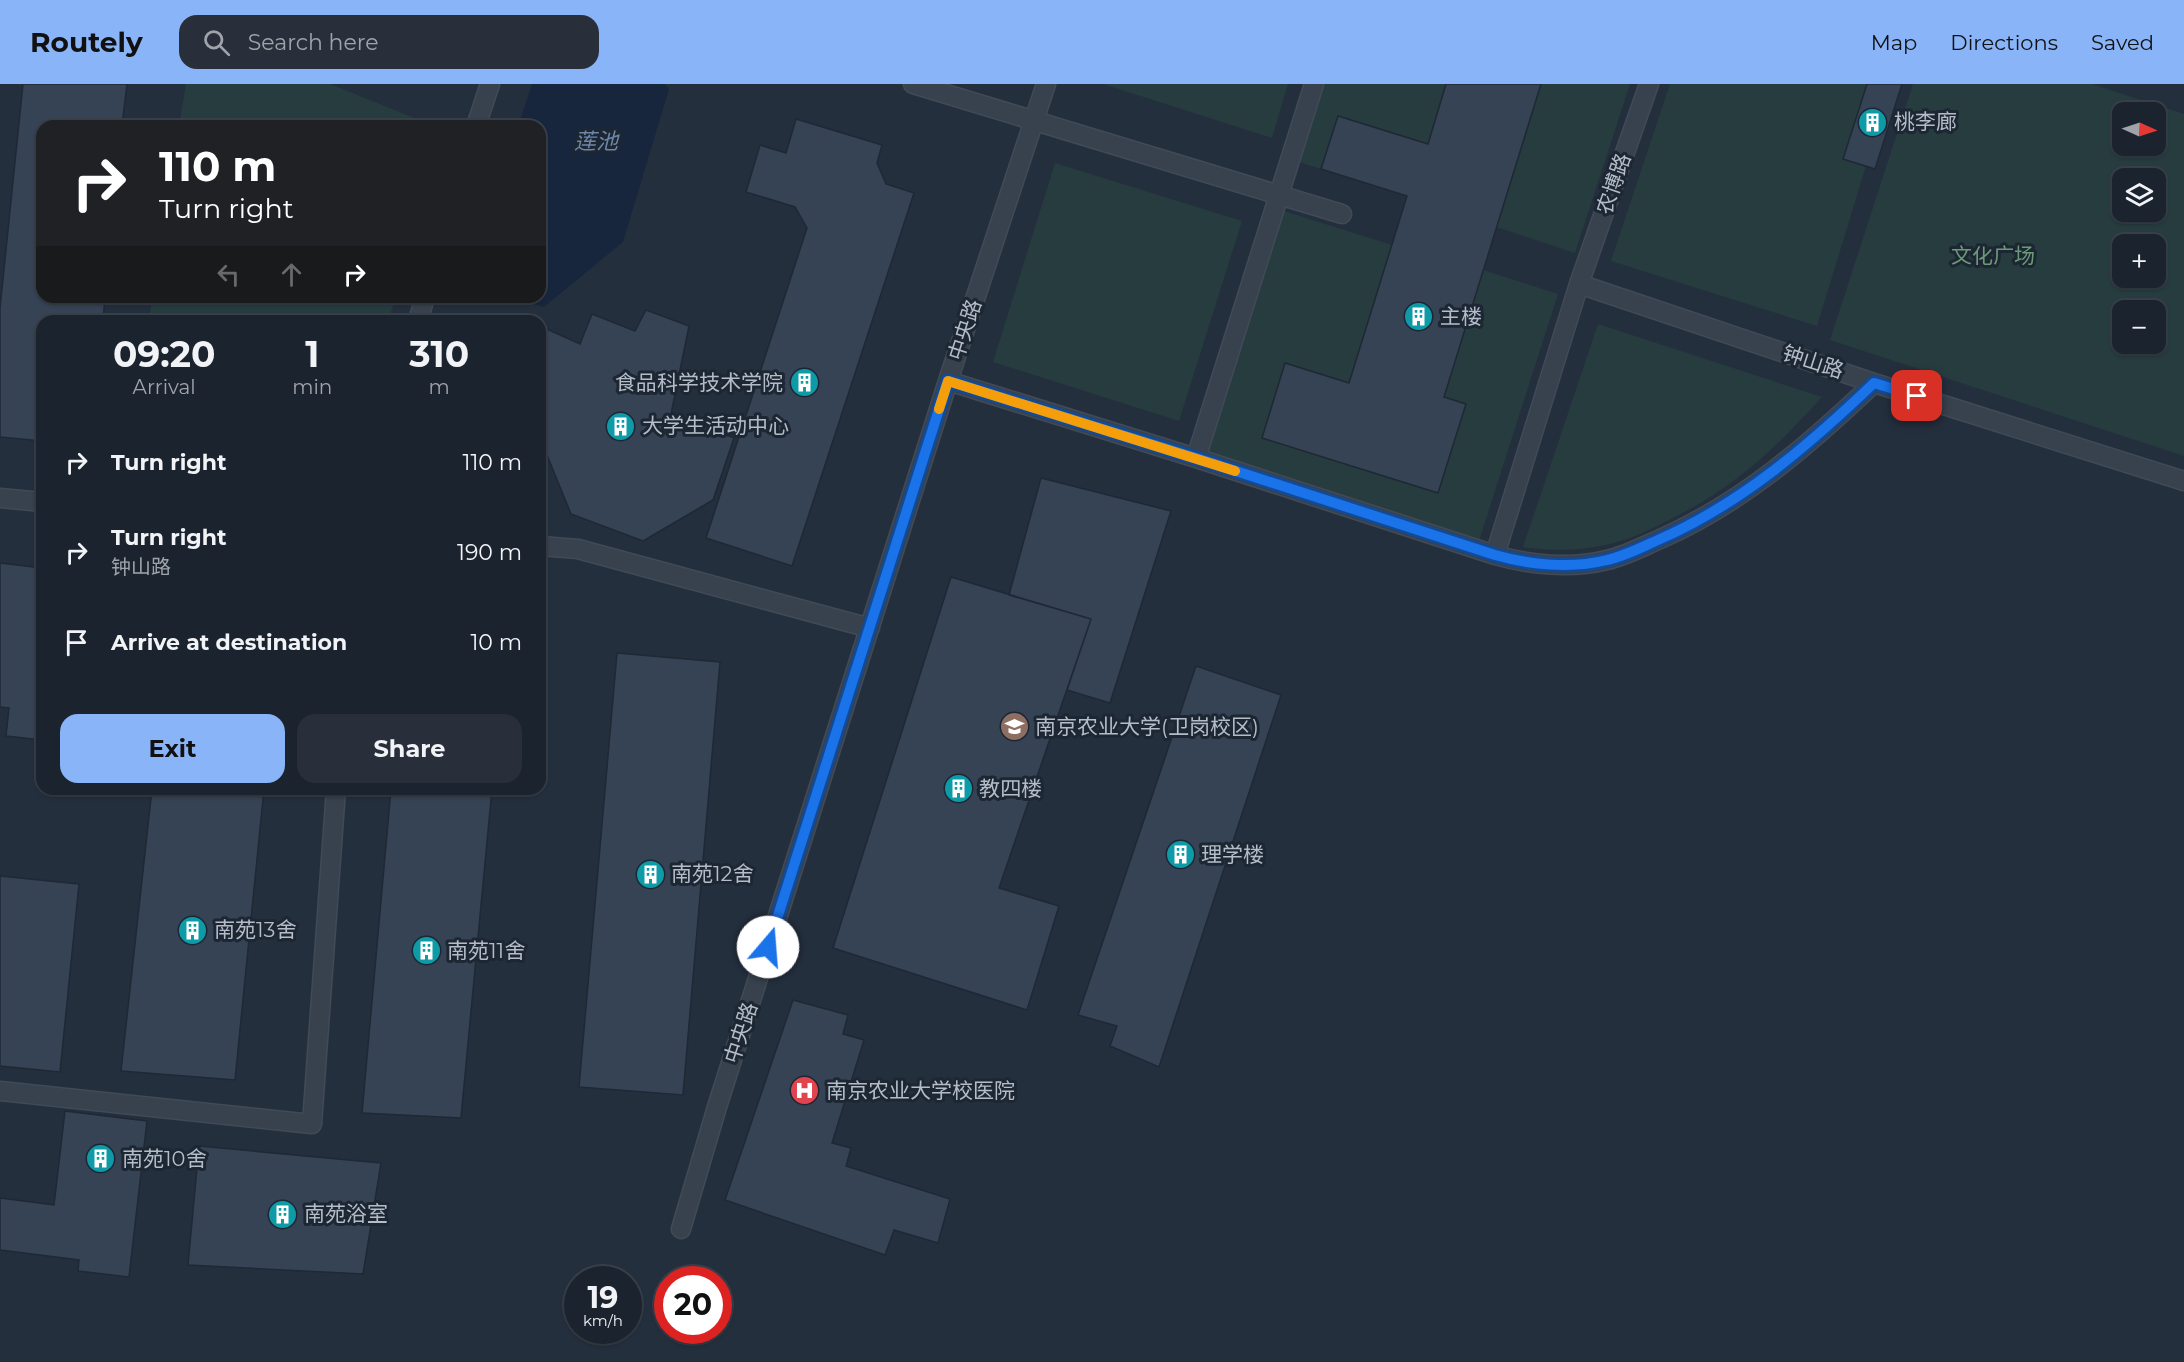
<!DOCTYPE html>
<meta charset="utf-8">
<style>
:root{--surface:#1b232e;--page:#282f3a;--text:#f1f3f6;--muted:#a0a4aa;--line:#39404a;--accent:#8ab4f8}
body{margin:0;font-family:Montserrat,"Noto Sans SC",sans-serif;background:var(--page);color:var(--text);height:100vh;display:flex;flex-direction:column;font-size:22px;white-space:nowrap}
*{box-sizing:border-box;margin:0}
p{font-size:20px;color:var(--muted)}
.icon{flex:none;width:33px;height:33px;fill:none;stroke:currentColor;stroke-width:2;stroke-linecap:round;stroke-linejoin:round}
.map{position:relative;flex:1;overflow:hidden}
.drawer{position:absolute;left:36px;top:231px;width:510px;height:480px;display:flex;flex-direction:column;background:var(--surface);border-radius:18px;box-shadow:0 2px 4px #0004,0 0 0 2px var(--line)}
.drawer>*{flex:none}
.guide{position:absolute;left:36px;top:36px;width:510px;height:183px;border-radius:18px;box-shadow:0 2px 4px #0004,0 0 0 2px var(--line);background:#202124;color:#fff;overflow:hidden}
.needle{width:39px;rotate:93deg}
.buttons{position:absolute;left:2112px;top:18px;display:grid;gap:12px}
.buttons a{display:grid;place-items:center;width:54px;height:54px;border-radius:12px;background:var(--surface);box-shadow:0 2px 4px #0004,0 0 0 2px var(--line);font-size:30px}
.speed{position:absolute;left:564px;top:1182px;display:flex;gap:12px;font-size:30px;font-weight:700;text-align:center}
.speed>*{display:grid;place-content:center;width:78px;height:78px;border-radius:50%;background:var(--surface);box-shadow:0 2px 4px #0004,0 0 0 2px var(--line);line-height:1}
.speed small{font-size:15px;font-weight:400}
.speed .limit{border:9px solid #d22;background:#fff;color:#111}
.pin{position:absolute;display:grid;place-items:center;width:51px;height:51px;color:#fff;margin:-26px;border-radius:12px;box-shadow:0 3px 9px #0006}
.me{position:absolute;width:66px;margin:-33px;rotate:18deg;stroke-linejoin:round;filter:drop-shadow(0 0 4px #0008)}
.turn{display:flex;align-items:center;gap:21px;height:126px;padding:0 24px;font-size:27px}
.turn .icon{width:78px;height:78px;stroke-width:2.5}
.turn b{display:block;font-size:42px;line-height:51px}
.lanes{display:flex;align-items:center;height:57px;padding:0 24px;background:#0003;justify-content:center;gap:30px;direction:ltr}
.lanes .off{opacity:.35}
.eta{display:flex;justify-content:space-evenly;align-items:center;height:102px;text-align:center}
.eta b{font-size:36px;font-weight:700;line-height:42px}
.action{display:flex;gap:12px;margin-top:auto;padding:12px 24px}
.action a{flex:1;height:69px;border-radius:18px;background:var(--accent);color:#111;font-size:24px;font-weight:700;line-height:69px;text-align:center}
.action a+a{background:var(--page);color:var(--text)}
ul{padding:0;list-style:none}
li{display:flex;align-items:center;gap:18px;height:90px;padding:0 24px}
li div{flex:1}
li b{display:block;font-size:22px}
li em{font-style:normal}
header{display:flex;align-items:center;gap:36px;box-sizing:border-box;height:84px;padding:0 30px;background:var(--accent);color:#111}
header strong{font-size:28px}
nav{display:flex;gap:33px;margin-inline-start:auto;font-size:21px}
.search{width:420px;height:54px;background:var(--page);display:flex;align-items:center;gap:15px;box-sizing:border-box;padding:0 21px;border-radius:18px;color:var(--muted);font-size:22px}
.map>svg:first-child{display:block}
.green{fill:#263c3f;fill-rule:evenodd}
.water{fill:#17263c}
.building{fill:#364354;stroke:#1f2835;stroke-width:1.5}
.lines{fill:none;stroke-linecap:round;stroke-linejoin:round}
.lane-casing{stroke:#414a57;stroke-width:21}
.lane{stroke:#38414e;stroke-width:18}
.route-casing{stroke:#114b97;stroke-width:15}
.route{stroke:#1a73e8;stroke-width:10}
.slow{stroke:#f59e0b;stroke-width:10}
.labels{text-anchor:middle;stroke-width:6;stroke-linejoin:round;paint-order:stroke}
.poi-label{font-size:21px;fill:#b4bcc9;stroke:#1d2633;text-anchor:start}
.street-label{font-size:21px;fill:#b4bcc9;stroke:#1d2633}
.park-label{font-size:21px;fill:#6b9a76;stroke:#1d2633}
.water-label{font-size:22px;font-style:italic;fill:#6d86a8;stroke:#1d2633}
</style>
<header>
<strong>Routely</strong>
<div class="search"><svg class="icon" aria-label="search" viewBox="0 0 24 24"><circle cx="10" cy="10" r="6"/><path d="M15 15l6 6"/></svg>Search here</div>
<nav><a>Map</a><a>Directions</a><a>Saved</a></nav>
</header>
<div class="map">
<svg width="2184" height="1278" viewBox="0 0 2184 1278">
<rect width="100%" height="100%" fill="#242f3e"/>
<path class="green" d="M 186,0 L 330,0 L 434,42 L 179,42 Z
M 1103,0 L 1288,0 L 1272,54 Z
M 1322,0 L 1446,0 L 1428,60 L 1338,32 L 1321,85 L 1296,77 Z
M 1541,0 L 1630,0 L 1575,169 L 1496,143 Z
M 1670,0 L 1867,0 L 1843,75 L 1866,82 L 1817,242 L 1611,177 Z
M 1913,0 L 2092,0 L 2184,30 L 2184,372 L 1830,256 ZM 2156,28 L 2156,62 L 2122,62 L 2122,28 ZM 2156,94 L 2156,128 L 2122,128 L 2122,94 ZM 2156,160 L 2156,194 L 2122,194 L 2122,160 ZM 2156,226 L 2156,260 L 2122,260 L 2122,226 Z
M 1055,79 L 1242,137 L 1179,337 L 993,278 Z
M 1284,127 L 1392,161 L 1349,299 L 1262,353 L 1438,409 L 1466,320 L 1444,313 L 1483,186 L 1558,210 L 1479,457 L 1208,369 Z
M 152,213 L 396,213 L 388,237 L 149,237 Z
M 1598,240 L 1822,313 C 1774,366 1734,404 1669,436 C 1643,450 1616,461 1587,464 C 1565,467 1545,466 1523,463 Z"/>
<path class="water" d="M 532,0 L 665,0 L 669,5 L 623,158 L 544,223 L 508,213 L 540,213 L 540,42 L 518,42 Z"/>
<path class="building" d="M 23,0 L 127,0 L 122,42 L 42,42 L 42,213 L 105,213 L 103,237 L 42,237 L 42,357 L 0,353 L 0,224 Z
M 1446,0 L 1541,0 L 1444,313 L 1466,320 L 1438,409 L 1262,354 L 1285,279 L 1349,299 L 1407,112 L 1321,85 L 1338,32 L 1428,60 Z
M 1867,0 L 1902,0 L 1875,85 L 1843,75 Z
M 796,35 L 882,61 L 877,79 L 886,100 L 914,109 L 792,482 L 706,454 L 807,144 L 795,123 L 746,108 L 760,61 L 786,69 Z
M 646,226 L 689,242 L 671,330 L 734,354 L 713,416 L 643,457 L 571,430 L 547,371 L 540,369 L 540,242 L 580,260 L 592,230 L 635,247 Z
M 1041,394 L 1171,427 L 1110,619 L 1067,606 L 1091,535 L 1009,511 Z
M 0,479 L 42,484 L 42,656 L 6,652 L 9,624 L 0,623 Z
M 951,493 L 1091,535 L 999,804 L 1059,822 L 1027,926 L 833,864 Z
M 617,569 L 720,578 L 683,1011 L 579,1003 Z
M 1196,582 L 1281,611 L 1159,983 L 1110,962 L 1117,942 L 1078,931 Z
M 152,705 L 264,705 L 235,996 L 121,987 Z
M 391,705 L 492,705 L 461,1034 L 362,1029 Z
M 0,792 L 79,800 L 60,988 L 0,982 Z
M 793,916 L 848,931 L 843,950 L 864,956 L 832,1059 L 851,1064 L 846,1082 L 950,1115 L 938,1159 L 894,1146 L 885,1171 L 725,1116 Z
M 65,1027 L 147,1037 L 129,1193 L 78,1187 L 79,1176 L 0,1166 L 0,1114 L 54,1121 Z
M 199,1062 L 381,1079 L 363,1190 L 188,1181 Z"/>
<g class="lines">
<defs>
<path id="lane" d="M 913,0 L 1342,130
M 476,42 L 490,0
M 1579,200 L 1874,299 L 2184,397
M 418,237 L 425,213
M 948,297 L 1196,374 L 1314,0
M 1196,374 L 1495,471 L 1579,200 L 1649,0
M 0,414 L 42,418
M 540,462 L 578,465 L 870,544
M 1495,471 C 1530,481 1571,485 1607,476 C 1625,472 1642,463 1658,456 C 1741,420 1809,361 1874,299
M 0,1007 L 312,1040 L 336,705
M 681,1145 L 717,1023 L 948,297 L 1046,0"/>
</defs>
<use href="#lane" class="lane-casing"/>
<use href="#lane" class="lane"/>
</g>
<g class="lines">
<defs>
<path id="route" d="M 768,863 L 948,297 L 1196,374 L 1495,471 C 1530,481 1571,485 1607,476 C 1625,472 1642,463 1658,456 C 1741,420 1809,361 1874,299 L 1917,312"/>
</defs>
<use href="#route" class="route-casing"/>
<use href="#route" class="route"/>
<path class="slow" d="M 939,325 L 948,297 L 1235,387"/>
</g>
<defs>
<symbol id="building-disc" viewBox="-11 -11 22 22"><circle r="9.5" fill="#0f9aa8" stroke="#1d2633"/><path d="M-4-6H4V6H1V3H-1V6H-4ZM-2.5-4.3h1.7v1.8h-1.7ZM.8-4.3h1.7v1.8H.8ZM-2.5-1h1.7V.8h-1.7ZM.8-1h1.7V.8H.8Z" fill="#fff"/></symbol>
<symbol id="university-disc" viewBox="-11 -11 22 22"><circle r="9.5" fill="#8d6e63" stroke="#1d2633"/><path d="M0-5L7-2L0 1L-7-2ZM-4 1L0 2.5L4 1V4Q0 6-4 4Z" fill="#fff"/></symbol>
<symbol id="hospital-disc" viewBox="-11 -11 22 22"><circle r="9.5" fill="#e0444e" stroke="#1d2633"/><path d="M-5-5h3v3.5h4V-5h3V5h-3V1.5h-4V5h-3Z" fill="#fff"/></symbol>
</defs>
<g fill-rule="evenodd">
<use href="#building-disc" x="1856" y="22" width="33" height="33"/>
<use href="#building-disc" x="1402" y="216" width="33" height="33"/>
<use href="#building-disc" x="788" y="282" width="33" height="33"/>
<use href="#building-disc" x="604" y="326" width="33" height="33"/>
<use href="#university-disc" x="998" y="626" width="33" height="33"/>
<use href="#building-disc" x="942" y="688" width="33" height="33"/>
<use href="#building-disc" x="1164" y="754" width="33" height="33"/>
<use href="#building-disc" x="634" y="774" width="33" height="33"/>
<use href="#building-disc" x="176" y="830" width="33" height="33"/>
<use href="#building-disc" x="410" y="850" width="33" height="33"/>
<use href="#hospital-disc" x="788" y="990" width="33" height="33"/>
<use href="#building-disc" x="84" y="1058" width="33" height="33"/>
<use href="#building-disc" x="266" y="1114" width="33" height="33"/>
</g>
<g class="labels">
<g class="poi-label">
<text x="1894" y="45">桃李廊</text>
<text x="1440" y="240">主楼</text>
<text x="783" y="306" text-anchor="end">食品科学技术学院</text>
<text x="642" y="349">大学生活动中心</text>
<text x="1035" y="650">南京农业大学(卫岗校区)</text>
<text x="979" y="712">教四楼</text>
<text x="1201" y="778">理学楼</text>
<text x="671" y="797">南苑12舍</text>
<text x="214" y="853">南苑13舍</text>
<text x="447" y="874">南苑11舍</text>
<text x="826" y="1014">南京农业大学校医院</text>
<text x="122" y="1082">南苑10舍</text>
<text x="304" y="1137">南苑浴室</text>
</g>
<g class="street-label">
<text transform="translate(1614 100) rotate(-71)" y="7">农博路</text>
<text transform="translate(965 246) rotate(-72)" y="7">中央路</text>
<text transform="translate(1813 278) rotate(18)" y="7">钟山路</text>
<text transform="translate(741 949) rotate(-72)" y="7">中央路</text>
</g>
<g class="park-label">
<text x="1993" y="179">文化广场</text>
</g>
<g class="water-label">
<text x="596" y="65">莲池</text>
</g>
</g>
</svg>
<div class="buttons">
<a><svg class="needle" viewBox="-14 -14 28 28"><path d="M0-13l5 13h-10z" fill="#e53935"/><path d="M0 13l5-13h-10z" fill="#a0a4aa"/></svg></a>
<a><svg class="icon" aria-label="layers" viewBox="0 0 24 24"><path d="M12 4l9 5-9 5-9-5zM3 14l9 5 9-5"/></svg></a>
<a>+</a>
<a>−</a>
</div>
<div class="speed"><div>19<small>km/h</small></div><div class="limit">20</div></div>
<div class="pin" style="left:1917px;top:312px;background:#d93025"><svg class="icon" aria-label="arrive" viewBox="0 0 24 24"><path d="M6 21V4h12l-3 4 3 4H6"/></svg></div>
<svg class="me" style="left:768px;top:863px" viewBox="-20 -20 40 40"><circle r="19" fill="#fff"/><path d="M0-13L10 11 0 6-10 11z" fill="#1a73e8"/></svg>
<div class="guide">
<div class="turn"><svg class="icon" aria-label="right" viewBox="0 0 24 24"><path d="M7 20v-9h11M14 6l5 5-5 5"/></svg><div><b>110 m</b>Turn right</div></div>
<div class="lanes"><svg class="icon off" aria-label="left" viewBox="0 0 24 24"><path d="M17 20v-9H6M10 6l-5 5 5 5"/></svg><svg class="icon off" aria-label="ahead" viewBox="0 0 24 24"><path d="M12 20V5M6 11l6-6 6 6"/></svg><svg class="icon" aria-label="right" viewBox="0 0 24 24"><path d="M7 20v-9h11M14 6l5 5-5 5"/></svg></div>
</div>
<section class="drawer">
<div class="eta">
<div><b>09:20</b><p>Arrival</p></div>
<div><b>1</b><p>min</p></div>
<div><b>310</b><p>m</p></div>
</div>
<ul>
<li><svg class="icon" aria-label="right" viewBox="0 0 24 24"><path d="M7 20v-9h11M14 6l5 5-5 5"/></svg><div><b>Turn right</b></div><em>110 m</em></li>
<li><svg class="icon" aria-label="right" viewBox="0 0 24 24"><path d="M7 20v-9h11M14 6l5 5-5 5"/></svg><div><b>Turn right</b><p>钟山路</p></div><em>190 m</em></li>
<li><svg class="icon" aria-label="arrive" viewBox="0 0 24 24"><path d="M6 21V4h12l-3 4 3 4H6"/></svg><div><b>Arrive at destination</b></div><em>10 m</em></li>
</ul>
<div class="action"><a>Exit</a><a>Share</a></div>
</section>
</div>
